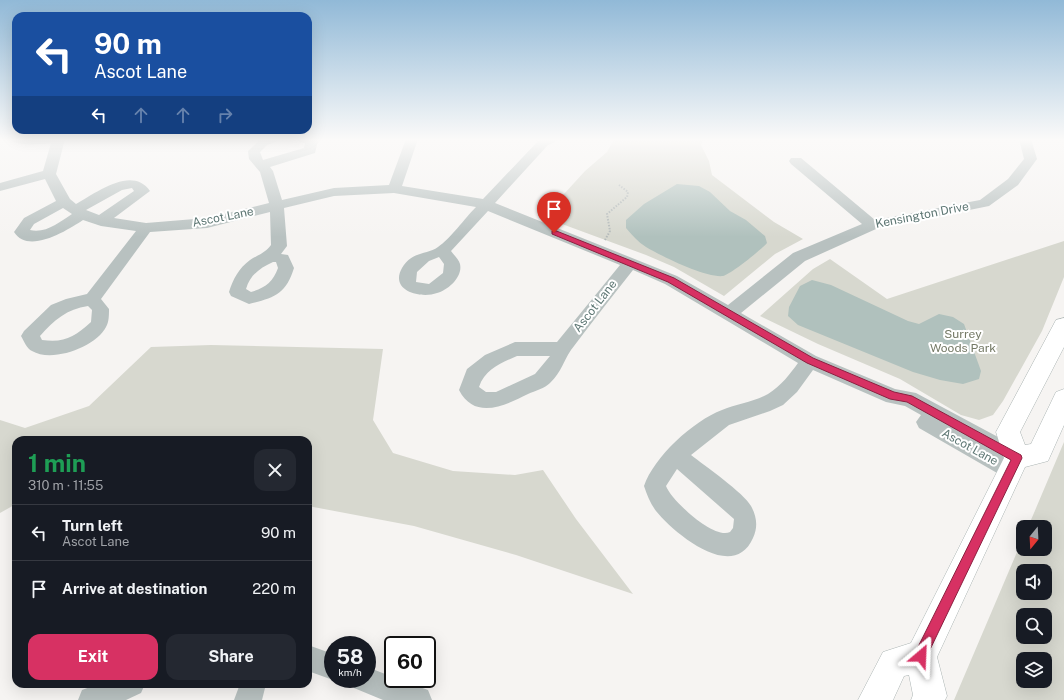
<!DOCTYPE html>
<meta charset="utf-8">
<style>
:root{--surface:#171b24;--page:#242831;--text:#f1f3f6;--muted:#9ea1a6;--line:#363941;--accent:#d73163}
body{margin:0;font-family:"Public Sans",sans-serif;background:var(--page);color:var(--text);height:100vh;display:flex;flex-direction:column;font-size:15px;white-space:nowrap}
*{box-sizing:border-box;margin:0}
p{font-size:13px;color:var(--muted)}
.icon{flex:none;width:22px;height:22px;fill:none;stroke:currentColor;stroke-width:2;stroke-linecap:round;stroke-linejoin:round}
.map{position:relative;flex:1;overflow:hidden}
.panel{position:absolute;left:12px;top:436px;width:300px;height:252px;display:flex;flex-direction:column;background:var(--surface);border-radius:12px;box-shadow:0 4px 16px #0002}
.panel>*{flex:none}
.banner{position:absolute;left:12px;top:12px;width:300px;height:122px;border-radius:12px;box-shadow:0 4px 16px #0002;background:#1a4fa0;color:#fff;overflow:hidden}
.needle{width:26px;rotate:198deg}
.fabs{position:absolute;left:1016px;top:520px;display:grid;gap:8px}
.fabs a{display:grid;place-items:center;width:36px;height:36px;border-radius:8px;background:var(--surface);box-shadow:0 4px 16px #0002;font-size:20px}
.speed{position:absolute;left:324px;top:636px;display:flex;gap:8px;font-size:20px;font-weight:700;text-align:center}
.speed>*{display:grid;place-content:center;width:52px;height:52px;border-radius:50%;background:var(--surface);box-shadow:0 4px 16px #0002;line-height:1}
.speed small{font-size:10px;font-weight:400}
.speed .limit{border:2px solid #111;border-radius:6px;background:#fff;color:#111}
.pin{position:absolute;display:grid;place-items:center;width:34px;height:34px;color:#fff;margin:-41px -17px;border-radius:50% 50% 50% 0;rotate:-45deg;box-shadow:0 0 4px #0007}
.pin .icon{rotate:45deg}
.me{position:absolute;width:44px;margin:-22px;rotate:26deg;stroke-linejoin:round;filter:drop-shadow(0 0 3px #0008)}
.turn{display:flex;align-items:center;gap:14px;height:84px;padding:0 16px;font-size:18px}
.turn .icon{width:52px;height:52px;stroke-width:2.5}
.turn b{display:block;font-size:28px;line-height:34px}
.lanes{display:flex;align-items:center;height:38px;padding:0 16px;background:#0003;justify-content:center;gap:20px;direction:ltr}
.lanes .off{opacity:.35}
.round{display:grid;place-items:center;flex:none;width:42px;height:42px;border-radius:12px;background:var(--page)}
.summary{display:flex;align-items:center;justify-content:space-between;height:68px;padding:0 16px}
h1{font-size:24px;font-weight:700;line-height:30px;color:#1e9e55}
.action{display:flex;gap:8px;margin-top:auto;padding:8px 16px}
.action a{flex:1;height:46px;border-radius:12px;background:var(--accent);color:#fff;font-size:16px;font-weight:700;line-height:46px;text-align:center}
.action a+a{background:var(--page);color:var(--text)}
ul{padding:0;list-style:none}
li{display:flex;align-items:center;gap:12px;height:56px;padding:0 16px;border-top:1px solid var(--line)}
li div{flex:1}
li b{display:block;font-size:15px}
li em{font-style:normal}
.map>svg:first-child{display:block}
.green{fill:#d7d8cf;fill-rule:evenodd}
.water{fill:#b0c1bd}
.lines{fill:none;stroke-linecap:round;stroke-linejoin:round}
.major-casing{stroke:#acb5b4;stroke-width:1}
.path{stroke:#b3b9b9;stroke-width:2;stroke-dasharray:1.5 1.5;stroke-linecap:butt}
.minor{fill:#b8c1c0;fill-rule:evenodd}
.major{fill:#fff;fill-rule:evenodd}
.route{fill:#d73163;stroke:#8c2040}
.labels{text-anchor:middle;stroke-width:4;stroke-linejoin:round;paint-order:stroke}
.street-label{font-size:12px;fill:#5e7774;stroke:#fff}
.park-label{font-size:12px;fill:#747965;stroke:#fff}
</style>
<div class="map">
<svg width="1064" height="700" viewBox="0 0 1064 700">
<rect width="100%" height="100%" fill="#f6f4f2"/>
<path class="green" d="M 614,139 L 704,139 L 701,145 L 709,161 L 712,175 L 774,222 L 803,239 L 775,254 L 724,296 L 674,267 L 646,255 L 543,217 L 585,171 L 607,152 Z
M 1064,241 L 1064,277 L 1042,331 L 1003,401 L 993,415 L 979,420 L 961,415 L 900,379 L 818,344 L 760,316 L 813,269 L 830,259 L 887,299 Z
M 211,345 L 383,349 L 373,420 L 393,453 L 453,471 L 515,475 L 543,470 L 576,519 L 633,594 L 516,555 L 414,526 L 308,506 L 308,440 L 16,440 L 16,504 L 0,513 L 0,420 L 25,428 L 89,406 L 151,347 Z
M 1064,442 L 1064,700 L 954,700 L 1023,538 L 1023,549 L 1045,549 L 1045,527 L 1028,527 ZM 1023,571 L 1045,571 L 1045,593 L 1023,593 ZM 1023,615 L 1045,615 L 1045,637 L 1023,637 ZM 1023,659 L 1045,659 L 1045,681 L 1023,681 Z"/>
<path class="water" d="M 677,184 L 699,186 L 710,192 L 730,211 L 746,220 L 765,236 L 767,243 C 761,250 731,274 723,276 C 706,278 661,256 646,247 C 638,242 632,235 626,228 L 626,220 L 644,204 Z
M 812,280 L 831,285 L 908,321 L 919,324 L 939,314 L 953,317 L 964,324 L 981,371 L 979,379 L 963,384 L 940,380 L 913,372 L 798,325 L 788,316 L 789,307 L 800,286 Z"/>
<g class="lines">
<defs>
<path id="major" d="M 1064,318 L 1064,347 L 1020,432 L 1025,445 L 1031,444 L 1056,392 L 1064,389 L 1064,425 L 1048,461 L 1025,467 L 937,657 L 947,696 L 945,700 L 911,700 L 913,695 L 909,675 L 904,676 L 893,700 L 858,700 L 883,652 L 911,643 L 1004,458 L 996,432 L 1056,320 Z"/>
</defs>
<use href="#major" class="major-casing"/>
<path class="path" d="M 605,240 L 610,231 L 607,214 L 627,197 L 628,192 L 619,185"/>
<path class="minor" d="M 10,139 L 65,139 L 56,174 L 70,199 L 76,204 C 96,193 132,165 150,191 L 114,218 L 146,223 L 207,218 L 269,203 L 260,172 L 249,159 L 248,151 L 261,139 L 278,139 L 276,142 L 267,145 L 260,152 L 263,160 L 304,148 L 305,143 L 300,142 L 298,139 L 317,139 L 318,141 L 315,153 L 270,167 L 273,171 L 282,200 L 334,188 L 389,185 L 406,139 L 418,139 L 402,186 L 483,199 L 540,139 L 557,139 L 555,142 L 548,145 L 495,203 L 677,276 L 728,305 L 793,253 L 862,224 L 791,164 L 789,161 L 791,158 L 801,158 L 875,220 L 980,200 L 1008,179 L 1024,159 L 1019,139 L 1031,139 L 1037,159 L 1018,185 L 989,206 L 876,229 L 805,261 L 741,313 L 816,356 L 895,389 L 916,393 L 1024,451 L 1027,458 L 1024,465 L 1020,466 L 1022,470 L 1018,477 L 1011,480 L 1004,477 L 919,428 L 916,422 L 921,415 L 905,406 L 886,402 L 813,370 L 797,392 L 783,405 L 770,411 L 729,425 L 691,455 C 705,466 744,493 751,506 C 757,517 758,527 753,538 C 733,583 674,533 656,511 C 650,503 647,495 644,486 C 654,457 693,421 722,410 C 737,404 754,402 768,394 C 781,386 790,374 798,363 L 665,284 L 633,270 C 612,297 591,323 571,350 C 563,362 562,371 550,383 C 545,388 535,391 528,394 C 506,405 475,421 459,390 L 467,369 L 485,355 L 515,342 L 557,342 L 620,265 L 488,211 L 451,251 C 454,255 459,260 460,264 C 463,277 448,290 437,293 C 421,299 389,291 402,268 C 412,251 427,255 438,247 C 450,239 465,218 476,207 L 394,193 L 334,196 L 284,208 L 287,246 L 281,254 L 288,255 L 294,268 C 286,294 274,298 249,304 L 231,296 L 229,292 C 233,279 239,268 250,260 C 258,255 265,253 271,245 L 270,212 L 207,228 L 150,232 L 101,299 L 109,309 C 109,315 109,322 106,327 C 96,347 52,363 32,351 C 27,349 24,341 21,336 L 24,331 L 51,305 L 66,299 L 87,294 L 136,231 L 101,226 L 83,220 C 68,230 28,255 14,232 L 24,218 L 56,201 L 45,179 L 0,191 L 0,183 L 43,171 L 51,143 C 42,144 16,147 10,139 ZM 132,188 L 134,191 L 99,215 L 86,210 L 122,190 ZM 63,208 L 72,214 C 60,222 45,234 30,230 L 34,224 ZM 439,257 L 444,264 L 443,273 L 429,284 L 416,282 L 417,272 L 429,261 ZM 273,262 L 276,262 L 278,268 C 273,282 265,288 251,292 L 246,289 C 250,275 260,268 273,262 ZM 88,306 L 92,310 L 91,322 C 74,337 65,343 42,340 L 40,336 C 54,320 67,309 88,306 ZM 517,356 L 550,356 L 535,374 L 496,392 L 486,392 L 479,387 C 485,369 501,363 517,356 ZM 677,469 L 734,519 L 733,528 L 730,532 C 714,540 671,500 666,486 Z
M 308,645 L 333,654 L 333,679 L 336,679 L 333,680 L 308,671 Z
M 367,667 L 393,677 L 393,679 L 398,679 L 428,690 L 432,700 L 383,700 L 354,688 L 350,679 L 367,679 Z
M 98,684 L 145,684 L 141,693 L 126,700 L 78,700 L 82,690 Z
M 240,684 L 266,684 L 262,700 L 234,700 Z"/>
<use href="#major" class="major"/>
</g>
<linearGradient id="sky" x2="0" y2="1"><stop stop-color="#91b9d7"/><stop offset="0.59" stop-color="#fbfaf9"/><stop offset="1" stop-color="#fbfaf9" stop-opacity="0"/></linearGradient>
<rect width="1064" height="237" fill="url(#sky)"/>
<path class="route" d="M 554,230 L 674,278 L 813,358 L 894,392 L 912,396 L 1021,455 L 1022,458 L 925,660 L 921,662 L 916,660 L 914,656 L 916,651 L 1011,460 L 907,402 L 890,399 L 807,363 L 668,282 L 552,234 L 552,231 Z"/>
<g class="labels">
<g class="street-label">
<text transform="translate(922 215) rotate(-11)" y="4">Kensington Drive</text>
<text transform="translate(223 217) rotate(-11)" y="4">Ascot Lane</text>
<text transform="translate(595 306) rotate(-52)" y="4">Ascot Lane</text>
<text transform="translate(970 447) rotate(29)" y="4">Ascot Lane</text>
</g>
<g class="park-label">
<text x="963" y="338">Surrey<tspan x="963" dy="14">Woods Park</tspan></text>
</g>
</g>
</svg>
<div class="fabs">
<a><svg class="needle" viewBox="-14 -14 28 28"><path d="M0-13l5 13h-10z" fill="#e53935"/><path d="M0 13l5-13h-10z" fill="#9ea1a6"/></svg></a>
<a><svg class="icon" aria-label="sound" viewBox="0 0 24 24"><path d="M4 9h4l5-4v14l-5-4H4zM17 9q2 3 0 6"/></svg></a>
<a><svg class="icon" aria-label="search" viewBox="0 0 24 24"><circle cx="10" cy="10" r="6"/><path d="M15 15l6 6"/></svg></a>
<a><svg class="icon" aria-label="layers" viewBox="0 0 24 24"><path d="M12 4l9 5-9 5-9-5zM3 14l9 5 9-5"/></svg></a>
</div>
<div class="speed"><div>58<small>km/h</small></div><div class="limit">60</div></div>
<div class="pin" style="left:554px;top:233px;background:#d93025"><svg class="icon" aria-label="arrive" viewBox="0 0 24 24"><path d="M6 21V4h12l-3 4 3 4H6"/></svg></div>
<svg class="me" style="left:921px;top:656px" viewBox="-20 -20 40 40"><path d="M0-17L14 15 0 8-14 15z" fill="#d73163" stroke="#fff" stroke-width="4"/></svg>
<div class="banner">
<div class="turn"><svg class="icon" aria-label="left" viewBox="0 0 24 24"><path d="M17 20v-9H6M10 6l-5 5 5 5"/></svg><div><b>90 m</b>Ascot Lane</div></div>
<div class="lanes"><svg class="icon" aria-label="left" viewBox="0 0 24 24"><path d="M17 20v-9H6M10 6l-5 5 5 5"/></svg><svg class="icon off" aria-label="ahead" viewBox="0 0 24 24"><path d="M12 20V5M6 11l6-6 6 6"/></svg><svg class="icon off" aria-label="ahead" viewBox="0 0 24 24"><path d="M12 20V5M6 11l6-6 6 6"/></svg><svg class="icon off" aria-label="right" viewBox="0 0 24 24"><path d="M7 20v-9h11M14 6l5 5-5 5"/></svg></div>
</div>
<section class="panel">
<div class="summary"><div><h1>1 min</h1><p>310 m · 11:55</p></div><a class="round"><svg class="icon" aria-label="close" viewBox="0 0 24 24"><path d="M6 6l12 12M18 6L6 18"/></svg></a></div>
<ul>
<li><svg class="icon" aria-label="left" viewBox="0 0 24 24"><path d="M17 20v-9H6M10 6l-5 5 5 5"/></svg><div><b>Turn left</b><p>Ascot Lane</p></div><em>90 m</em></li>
<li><svg class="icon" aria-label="arrive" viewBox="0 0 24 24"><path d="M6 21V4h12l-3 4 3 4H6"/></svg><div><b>Arrive at destination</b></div><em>220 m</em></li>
</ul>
<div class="action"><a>Exit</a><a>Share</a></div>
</section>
</div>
